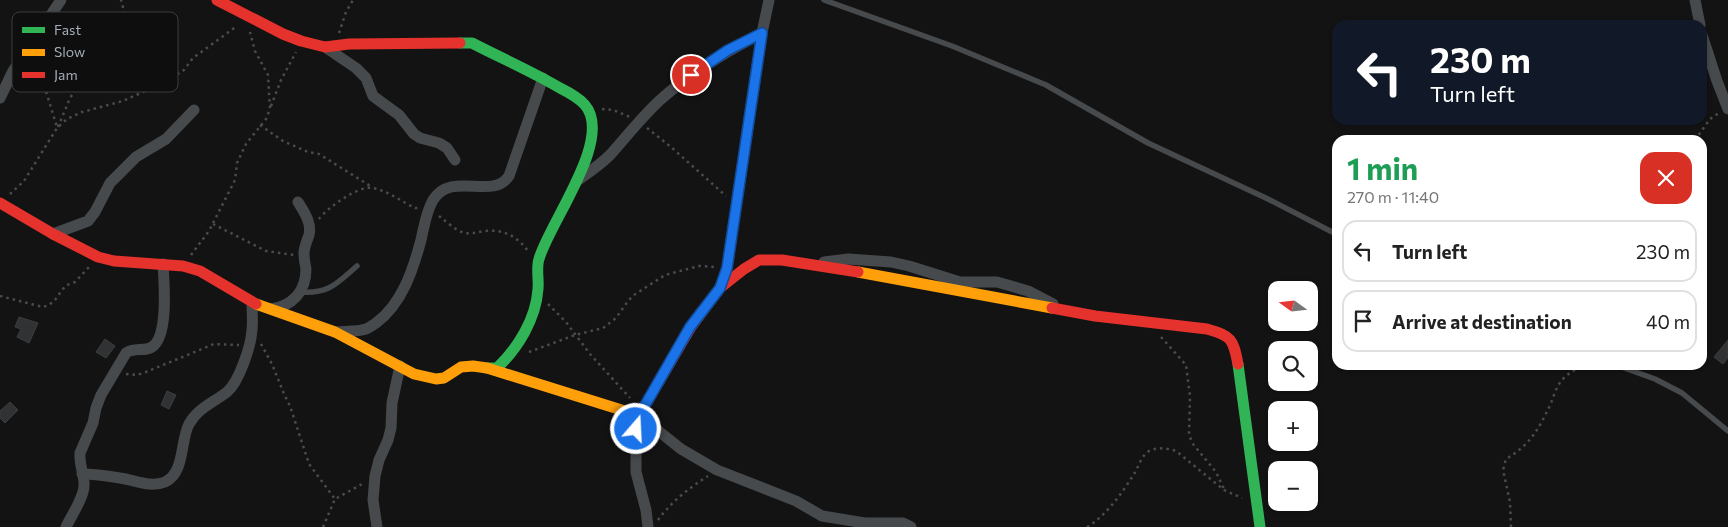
<!DOCTYPE html>
<meta charset="utf-8">
<style>
:root{--surface:#fff;--page:#f6f6f6;--text:#222;--muted:#767676;--line:#e0e0e0}
body{margin:0;font-family:Commissioner,sans-serif;background:var(--page);color:var(--text);height:100vh;display:flex;flex-direction:column;font-size:19px;white-space:nowrap}
*{box-sizing:border-box;margin:0}
p{font-size:16px;color:var(--muted)}
.icon{flex:none;width:28px;height:28px;fill:none;stroke:currentColor;stroke-width:2;stroke-linecap:round;stroke-linejoin:round}
.map{position:relative;flex:1;overflow:hidden}
.side{position:absolute;left:1332px;top:135px;width:375px;height:235px;display:flex;flex-direction:column;background:var(--surface);border-radius:15px;box-shadow:0 1px 4px #0004}
.side>*{flex:none}
.guide{position:absolute;left:1332px;top:20px;width:375px;height:105px;border-radius:15px;box-shadow:0 1px 4px #0004;background:#111827;color:#fff;overflow:hidden}
.needle{width:32px;rotate:285deg}
.buttons{position:absolute;left:1268px;top:281px;display:grid;gap:10px}
.buttons a{display:grid;place-items:center;width:50px;height:50px;border-radius:10px;background:var(--surface);box-shadow:0 1px 4px #0004;font-size:25px}
.pin{position:absolute;display:grid;place-items:center;width:42px;height:42px;color:#fff;margin:-21px;border:2px solid #fff;border-radius:50%;box-shadow:0 1px 5px #0007}
.me{position:absolute;width:55px;margin:-28px;rotate:19deg;stroke-linejoin:round;filter:drop-shadow(0 0 4px #0008)}
.turn{display:flex;align-items:center;gap:18px;height:105px;padding:0 15px;font-size:22px}
.turn .icon{width:65px;height:65px;stroke-width:2.5}
.turn b{display:block;font-size:35px;line-height:42px}
.round{display:grid;place-items:center;flex:none;width:52px;height:52px;border-radius:15px;background:var(--page)}
.headline{display:flex;align-items:center;justify-content:space-between;height:85px;padding:0 15px}
h1{font-size:30px;font-weight:700;line-height:38px;color:#1e9e55}
ul{padding:0;list-style:none}
li{display:flex;align-items:center;gap:15px;height:62px;margin:0 10px 8px;padding:0 5px;border:2px solid var(--line);border-radius:15px}
li div{flex:1}
li b{display:block;font-size:19px}
li em{font-style:normal}
.map>svg:first-child{display:block}
.building{fill:#303233;stroke:#3b3e40}
.lines{fill:none;stroke-linecap:round;stroke-linejoin:round}
.path{stroke:#494b4e;stroke-width:2.5;stroke-dasharray:2.5 4;stroke-linecap:butt}
.lane{stroke:#474a4c;stroke-width:5.5}
.street{stroke:#474a4c;stroke-width:11}
.fast{stroke:#30b455;stroke-width:11}
.slow{stroke:#ff9f0a;stroke-width:11}
.jam{stroke:#e5322d;stroke-width:11}
.route-casing{stroke:#114b97;stroke-width:12}
.route{stroke:#1a73e8;stroke-width:9}
.key{fill:#0e0e0f;stroke:#3b3d41;stroke-width:1}
.key-label{font-size:14px;fill:#a3acb6}
</style>
<div class="map">
<svg width="1728" height="527" viewBox="0 0 1728 527">
<rect width="100%" height="100%" fill="#131313"/>
<path class="building" d="M 19,317 L 38,323 L 29,343 L 17,337 L 21,329 L 15,327 Z
M 105,339 L 115,346 L 106,358 L 96,352 Z
M 1728,340 L 1728,358 L 1723,364 L 1714,357 Z
M 167,391 L 176,395 L 169,409 L 161,405 Z
M 10,402 L 18,410 L 5,423 L 0,418 L 0,411 Z"/>
<g class="lines">
<path class="path" d="M 339,33 L 346,12 L 353,0
M 33,62 L 44,85 L 57,127
M 271,106 L 281,80 L 296,52
M 602,109 L 613,110 L 630,117
M 260,125 L 283,141 L 308,152 L 319,154 L 372,187
M 58,127 L 70,98 L 91,67 L 110,58 L 114,53 L 124,20 L 124,11 L 121,0
M 647,128 L 671,147 L 726,196
M 1695,140 L 1710,119 L 1719,113
M 10,194 L 24,181 L 57,128 L 67,119 L 82,112 L 123,101 L 167,81 L 184,70 L 193,58 L 237,26
M 439,216 C 447,222 456,231 465,233 C 472,234 478,232 485,231 C 503,229 517,236 528,251
M 319,219 C 327,208 359,185 372,188 C 387,190 402,202 415,208 L 419,208
M 213,224 L 266,251 L 294,255
M 191,255 L 209,231 L 235,180 L 237,163 L 246,144 L 266,119 L 270,109 L 268,75 L 255,51 L 250,32
M 0,296 L 43,307 L 49,305 L 55,300 L 62,290 L 67,285 L 75,282 L 89,267
M 548,304 L 566,322 L 590,354 L 630,398
M 1161,337 L 1186,365 L 1190,396 L 1189,435 L 1193,444 L 1216,472 L 1224,489
M 261,344 L 272,364 L 284,394 L 290,406 L 309,464 L 335,499
M 529,352 L 575,335 L 603,328 L 616,318 L 628,301 L 634,295 L 665,275 L 699,266 L 715,267
M 126,374 L 137,375 L 146,372 L 214,344 L 239,345
M 658,520 C 671,502 689,488 708,476
M 323,527 L 335,499 L 364,483
M 1087,527 C 1106,516 1122,493 1134,474 C 1139,466 1141,456 1149,451 C 1158,447 1167,448 1176,451 L 1224,490 L 1242,498
M 1511,527 L 1510,502 L 1503,470 L 1506,459 C 1530,445 1539,429 1551,403 C 1554,395 1557,385 1563,379 C 1568,373 1576,370 1582,365"/>
<path class="lane" d="M 824,0 L 952,46 L 1046,85 L 1148,143 L 1268,199 L 1338,235
M 300,292 C 329,294 336,284 357,266
M 1616,365 L 1655,379 L 1682,393 L 1728,431"/>
<path class="street" d="M 1695,0 L 1700,25
M 1702,35 L 1717,81 L 1728,109
M 325,47 L 356,68 L 366,78 L 373,96 L 399,115 L 414,134 L 420,138 L 439,143 L 447,148 L 455,160
M 0,98 L 13,71 L 61,0
M 577,181 C 588,173 600,165 610,155 C 626,137 641,118 659,101 C 690,73 725,52 762,33
M 53,234 L 88,221 L 95,212 L 110,183 L 136,157 L 166,139 L 194,110
M 824,262 L 848,259 L 891,262 L 909,266 L 960,282 L 997,282 L 1028,291 L 1053,304
M 720,288 L 727,268 L 762,33 L 769,0
M 271,309 C 292,306 306,292 306,269 C 305,264 304,259 304,253 C 304,247 307,241 309,235 C 312,223 304,212 298,202
M 335,332 C 345,331 357,332 366,329 C 369,328 373,325 376,323 C 402,304 413,270 421,240 C 424,227 426,212 433,200 C 452,170 492,201 509,176 L 543,78
M 636,413 L 681,449 L 717,470 L 796,501 L 822,516 L 865,523 L 903,523 L 911,527
M 636,413 L 636,472 L 646,510 L 648,527
M 82,474 C 95,474 108,476 120,478 C 135,480 150,488 165,482 C 185,473 180,441 189,424 C 198,408 213,403 227,392 C 239,382 251,346 252,330 C 253,321 252,312 252,303
M 66,527 C 71,516 85,496 84,484 C 84,474 79,464 80,453 L 93,423 L 96,408 L 101,395 L 126,353 C 134,347 144,352 152,347 C 169,336 164,282 163,264
M 377,527 L 373,500 L 375,476 L 379,460 L 388,440 L 391,428 L 392,403 L 400,366"/>
<path class="fast" d="M 460,43 L 472,43 C 501,58 531,71 560,88 C 568,92 579,98 585,105 C 614,139 549,223 539,259 C 536,268 539,279 538,289 C 536,319 518,348 497,368 L 487,368
M 1238,364 L 1260,527"/>
<path class="slow" d="M 858,272 L 1052,308
M 256,304 L 335,332 L 414,374 L 436,379 L 444,378 L 461,367 L 473,366 L 487,368 L 628,412 L 637,412"/>
<path class="jam" d="M 217,0 L 283,34 L 301,41 L 325,47 L 349,44 L 460,43
M 0,203 L 53,234 L 98,257 L 114,261 L 183,266 L 200,271 L 256,304
M 1052,308 L 1095,316 L 1207,329 C 1232,336 1233,339 1238,364
M 637,412 L 644,407 L 691,327 L 720,288 L 744,269 L 759,260 L 782,260 L 858,272"/>
</g>
<g class="lines">
<defs>
<path id="route" d="M 636,429 L 636,413 L 644,407 L 690,327 L 720,288 L 727,268 L 762,33 L 728,50 L 691,75"/>
</defs>
<use href="#route" class="route-casing"/>
<use href="#route" class="route"/>
</g>
<rect x="12" y="12" width="166" height="80" rx="8" class="key"/>
<rect x="22" y="27" width="23" height="6" fill="#30b455"/>
<rect x="22" y="49" width="23" height="7" fill="#ff9f0a"/>
<rect x="22" y="72" width="23" height="6" fill="#e5322d"/>
<g class="key-label">
<text x="54" y="35">Fast</text>
<text x="54" y="57">Slow</text>
<text x="54" y="80">Jam</text>
</g>
</svg>
<div class="buttons">
<a><svg class="needle" viewBox="-14 -14 28 28"><path d="M0-13l5 13h-10z" fill="#e53935"/><path d="M0 13l5-13h-10z" fill="#767676"/></svg></a>
<a><svg class="icon" aria-label="search" viewBox="0 0 24 24"><circle cx="10" cy="10" r="6"/><path d="M15 15l6 6"/></svg></a>
<a>+</a>
<a>−</a>
</div>
<div class="pin" style="left:691px;top:75px;background:#d93025"><svg class="icon" aria-label="arrive" viewBox="0 0 24 24"><path d="M6 21V4h12l-3 4 3 4H6"/></svg></div>
<svg class="me" style="left:636px;top:429px" viewBox="-20 -20 40 40"><circle r="17" fill="#1a73e8" stroke="#fff" stroke-width="3"/><path d="M0-11L8 9 0 5-8 9z" fill="#fff"/></svg>
<div class="guide">
<div class="turn"><svg class="icon" aria-label="left" viewBox="0 0 24 24"><path d="M17 20v-9H6M10 6l-5 5 5 5"/></svg><div><b>230 m</b>Turn left</div></div>
</div>
<section class="side">
<div class="headline"><div><h1>1 min</h1><p>270 m · 11:40</p></div><a class="round" style="background:#d93025;color:#fff"><svg class="icon" aria-label="close" viewBox="0 0 24 24"><path d="M6 6l12 12M18 6L6 18"/></svg></a></div>
<ul>
<li><svg class="icon" aria-label="left" viewBox="0 0 24 24"><path d="M17 20v-9H6M10 6l-5 5 5 5"/></svg><div><b>Turn left</b></div><em>230 m</em></li>
<li><svg class="icon" aria-label="arrive" viewBox="0 0 24 24"><path d="M6 21V4h12l-3 4 3 4H6"/></svg><div><b>Arrive at destination</b></div><em>40 m</em></li>
</ul>
</section>
</div>
